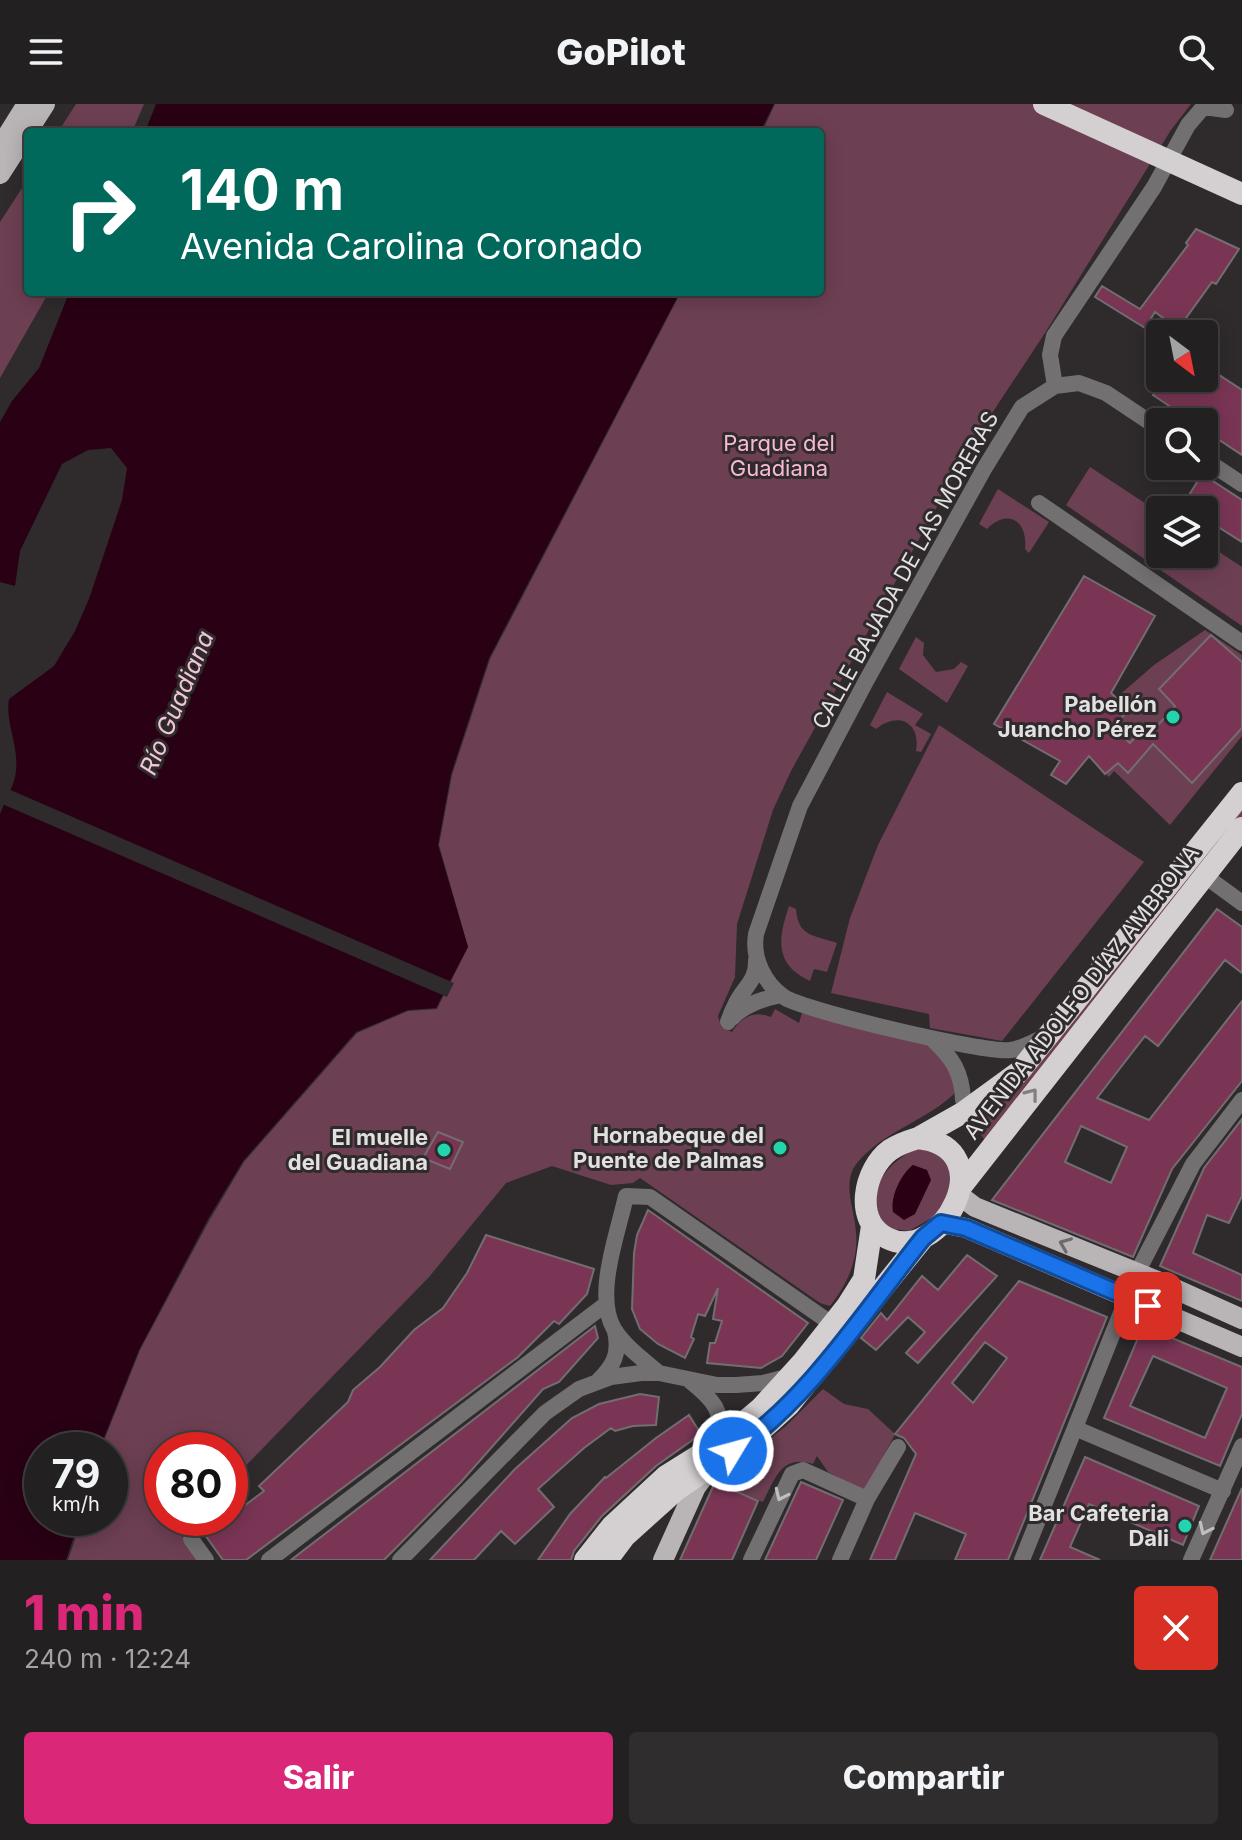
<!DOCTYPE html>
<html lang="es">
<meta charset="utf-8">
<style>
:root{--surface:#232021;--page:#2f2d2e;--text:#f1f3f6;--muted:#a3a3a5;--line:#403e3f;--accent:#db2777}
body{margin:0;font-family:Inter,sans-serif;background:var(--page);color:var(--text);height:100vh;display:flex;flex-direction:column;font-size:30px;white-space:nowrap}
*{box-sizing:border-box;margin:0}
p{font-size:26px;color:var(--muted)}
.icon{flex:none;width:44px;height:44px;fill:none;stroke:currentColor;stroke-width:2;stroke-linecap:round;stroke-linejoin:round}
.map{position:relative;height:1456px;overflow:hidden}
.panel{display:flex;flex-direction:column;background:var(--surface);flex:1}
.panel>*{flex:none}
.guide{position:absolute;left:24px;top:24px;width:800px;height:168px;border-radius:8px;box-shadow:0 4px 20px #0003,0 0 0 2px var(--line);background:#00695c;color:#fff;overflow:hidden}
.needle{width:52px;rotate:148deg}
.buttons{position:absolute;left:1146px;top:216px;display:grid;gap:16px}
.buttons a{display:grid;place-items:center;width:72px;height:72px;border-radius:8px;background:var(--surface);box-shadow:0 4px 20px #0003,0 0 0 2px var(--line);font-size:40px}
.speed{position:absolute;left:24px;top:1328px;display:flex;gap:16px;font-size:40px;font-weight:700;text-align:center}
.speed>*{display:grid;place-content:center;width:104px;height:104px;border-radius:50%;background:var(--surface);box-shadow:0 4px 20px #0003,0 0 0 2px var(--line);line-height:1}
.speed small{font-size:20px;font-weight:400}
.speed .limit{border:12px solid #d22;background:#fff;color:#111}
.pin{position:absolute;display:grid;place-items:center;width:68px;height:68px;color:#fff;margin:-34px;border-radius:16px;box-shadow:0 4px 12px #0006}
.me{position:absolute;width:88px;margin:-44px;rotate:53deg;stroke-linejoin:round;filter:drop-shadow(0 0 6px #0008)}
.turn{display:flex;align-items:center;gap:28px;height:168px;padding:0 24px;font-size:36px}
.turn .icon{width:104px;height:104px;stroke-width:2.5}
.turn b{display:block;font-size:56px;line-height:68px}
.round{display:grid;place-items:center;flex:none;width:84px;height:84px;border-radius:8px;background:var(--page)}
.headline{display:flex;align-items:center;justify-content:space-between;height:136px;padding:0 24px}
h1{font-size:48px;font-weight:800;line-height:60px;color:var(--accent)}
.cta{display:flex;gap:16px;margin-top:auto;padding:16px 24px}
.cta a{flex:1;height:92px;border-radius:8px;background:var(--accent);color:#fff;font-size:32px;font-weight:800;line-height:92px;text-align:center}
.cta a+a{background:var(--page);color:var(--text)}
header{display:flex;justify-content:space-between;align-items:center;height:104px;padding:0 24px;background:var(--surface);font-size:36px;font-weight:800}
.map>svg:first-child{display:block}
.green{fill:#6d3f53}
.water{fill:#290014}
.pier{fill:#2f2b2c}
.building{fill:#7a3555;stroke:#726e6f;stroke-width:2;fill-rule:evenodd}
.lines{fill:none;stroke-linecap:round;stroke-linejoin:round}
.minor{stroke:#727071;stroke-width:16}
.major{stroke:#b9b4b6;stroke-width:20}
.highway{stroke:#d4cfd1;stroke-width:22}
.oneway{stroke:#827d7e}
.oneway2{stroke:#6d696a}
.oneway3{stroke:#c1bebf}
.route-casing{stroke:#114b97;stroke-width:20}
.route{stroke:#1a73e8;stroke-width:14}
.poi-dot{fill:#23d5af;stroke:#2f2b2c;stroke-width:3}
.labels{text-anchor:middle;stroke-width:6;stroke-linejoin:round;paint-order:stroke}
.park-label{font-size:22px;fill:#f9b9d3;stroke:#2f2b2c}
.street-label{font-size:22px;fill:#e3e0e1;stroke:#2f2b2c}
.poi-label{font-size:22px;font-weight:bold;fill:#e3e0e1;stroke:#2f2b2c;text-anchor:end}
.water-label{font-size:24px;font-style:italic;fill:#f2c6d7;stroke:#2f2b2c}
</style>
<header><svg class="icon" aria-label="menu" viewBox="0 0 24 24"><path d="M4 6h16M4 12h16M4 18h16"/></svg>GoPilot<svg class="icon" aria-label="search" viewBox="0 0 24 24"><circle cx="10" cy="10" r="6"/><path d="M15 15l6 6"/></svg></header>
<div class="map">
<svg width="1242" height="1456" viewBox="0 0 1242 1456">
<rect width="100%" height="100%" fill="#2f2b2c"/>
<path class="green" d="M 76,0 L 144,0 L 132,28 L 58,28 Z
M 775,0 L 1191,0 L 1171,26 L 1045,229 L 971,341 L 791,667 L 773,706 L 737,820 L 735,873 L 718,912 L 721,923 L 732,928 C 742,913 753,906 771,913 L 775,905 L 799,919 L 802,909 L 925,940 L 945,953 L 957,987 C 929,1016 883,1027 857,1059 C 841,1079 855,1105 856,1129 C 859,1156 846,1182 830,1202 L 820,1199 L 640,1074 L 633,1079 L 611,1081 L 552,1062 L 506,1079 L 429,1173 L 230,1378 L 230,1346 L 162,1346 L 162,1414 L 196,1414 L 180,1429 L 197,1456 L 68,1456 L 82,1414 L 110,1414 L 110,1346 L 101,1344 L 140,1246 L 209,1117 L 244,1058 L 357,929 L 408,907 L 437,905 L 468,843 L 439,741 L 452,671 L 490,555 L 681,188 L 820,188 L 820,28 L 762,28 Z
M 28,75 L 28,188 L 49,188 L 0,274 L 0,118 Z
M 1090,363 L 1160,409 L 1160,450 L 1204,450 L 1204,438 L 1242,463 L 1242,522 L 1066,401 Z
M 998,385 L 1049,418 L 1029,449 L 1025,445 C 1028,417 1008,404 987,425 L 979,420 Z
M 1205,526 L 1242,551 L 1242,632 L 1170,721 L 1114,667 L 1109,673 L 1081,644 L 1116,594 L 1154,561 Z
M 916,533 L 924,539 L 923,551 L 936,568 L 954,565 L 961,558 L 968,562 L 947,599 L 899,565 Z
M 887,588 L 923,610 L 915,621 L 931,630 L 921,648 L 916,647 C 921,618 898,607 876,625 L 870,621 Z
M 939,621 L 1144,758 L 1002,937 L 930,924 L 929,910 L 831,889 L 850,814 L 878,741 Z
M 1242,702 L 1242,714 L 986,1038 L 977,1025 L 974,1010 Z
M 789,802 L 796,805 C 798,833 814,831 837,839 L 827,868 L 814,865 L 810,877 C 774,860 778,835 789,802 Z
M 918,1044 L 933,1046 L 949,1060 L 950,1085 L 941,1104 L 933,1113 L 909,1127 L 887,1124 C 859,1092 886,1058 918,1044 Z
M 823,1285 L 844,1300 L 868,1305 L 895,1330 L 865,1388 L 828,1368 L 817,1352 L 813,1360 C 781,1350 775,1375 763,1398 L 715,1378 L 786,1322 Z"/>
<path class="water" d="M 156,0 L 774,0 L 760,28 L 145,28 Z
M 680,188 L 489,554 L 451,670 L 438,741 L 468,843 L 436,904 L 408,906 L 356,928 L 243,1057 L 208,1115 L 139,1246 L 99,1346 L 42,1346 L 42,1414 L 80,1414 L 66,1456 L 0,1456 L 0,710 C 5,697 15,680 16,667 C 19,642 5,619 9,595 L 54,562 L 75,527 L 89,495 L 122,396 L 127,364 L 111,344 L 88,346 L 62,360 L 20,447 L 15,482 L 0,478 L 0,318 L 12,297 L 39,264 L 69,189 Z
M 913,1061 L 927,1066 L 931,1076 L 915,1110 L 904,1116 L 893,1108 C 890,1093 901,1070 913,1061 Z"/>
<path class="pier" d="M 6,684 L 454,879 L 447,893 L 0,699 Z"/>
<path class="building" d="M 1196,125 L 1239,145 L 1216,180 L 1212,178 L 1178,225 L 1155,208 L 1145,224 L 1095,193 L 1102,182 L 1140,205 L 1188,141 L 1186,139 Z
M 1204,261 L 1242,286 L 1242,351 L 1204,326 L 1204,318 L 1193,318 L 1153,291 L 1165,274 L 1204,274 Z
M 1202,370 L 1242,396 L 1242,438 L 1204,414 L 1204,406 L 1191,406 L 1183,401 Z
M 1084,472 L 1155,512 L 1111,589 L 1129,605 L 1113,624 L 1130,639 L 1146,621 L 1152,628 L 1175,602 L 1159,585 L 1211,531 L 1242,558 L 1242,624 L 1192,679 L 1153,640 L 1128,669 L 1118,659 L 1105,670 L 1089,652 L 1066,680 L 1051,671 L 1060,657 L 994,620 Z
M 1217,805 L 1242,823 L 1242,869 L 1225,856 L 1158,942 L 1145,932 L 1097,994 L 1149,1016 L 1242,897 L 1242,977 L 1172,1065 L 1133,1153 L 992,1096 ZM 1081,1022 L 1127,1043 L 1111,1079 L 1065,1058 Z
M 1242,1015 L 1242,1092 L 1229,1119 L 1207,1111 L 1193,1149 L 1242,1171 L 1242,1197 L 1160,1162 L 1204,1064 Z
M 438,1028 L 463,1038 L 450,1065 L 423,1054 Z
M 648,1106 L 808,1219 L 782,1252 L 761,1264 L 707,1259 L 710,1239 L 715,1239 L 722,1217 L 713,1215 L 718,1184 L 705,1212 L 698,1210 L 691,1233 L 694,1235 L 685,1254 L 658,1240 L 640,1225 L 632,1205 L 634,1149 L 637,1131 Z
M 486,1131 L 594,1165 L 587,1190 L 559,1220 L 554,1217 L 518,1253 L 246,1456 L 223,1456 L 205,1431 L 264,1387 L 259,1382 L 348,1298 L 353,1286 L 380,1263 L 414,1226 L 443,1204 L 467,1169 Z
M 967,1151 L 997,1172 L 918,1259 L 906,1249 L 925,1228 L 908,1213 L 876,1246 L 861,1234 L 881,1209 L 887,1216 L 922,1172 L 938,1186 Z
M 1019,1177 L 1107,1213 L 1008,1456 L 955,1456 L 966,1430 L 915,1409 L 895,1456 L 870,1456 L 916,1350 L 904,1334 L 895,1330 ZM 985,1238 L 1007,1254 L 973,1299 L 952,1279 Z
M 595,1222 L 598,1234 L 559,1278 L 543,1285 L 461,1378 L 384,1456 L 291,1456 Z
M 1143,1222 L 1242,1263 L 1242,1310 L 1220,1362 L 1104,1314 ZM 1153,1252 L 1227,1284 L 1205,1334 L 1130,1302 Z
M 640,1290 L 659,1293 L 656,1321 L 633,1322 L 615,1327 L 611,1324 L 584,1344 L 538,1385 L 554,1403 L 515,1440 L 501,1427 L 474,1456 L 430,1456 L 515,1365 L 572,1314 L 599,1300 Z
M 689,1311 L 701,1330 L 656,1362 L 602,1412 L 574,1447 L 571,1456 L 538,1456 L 570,1410 L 605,1373 L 606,1374 L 656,1334 Z
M 1085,1353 L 1199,1402 L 1183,1441 L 1089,1400 L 1070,1443 L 1100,1456 L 1040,1456 Z
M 715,1378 L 758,1397 L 732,1456 L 680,1456 Z
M 801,1378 L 843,1396 L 816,1456 L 765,1456 Z
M 1242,1384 L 1242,1456 L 1210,1456 Z"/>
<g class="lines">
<path class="minor" d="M 1204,3 L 1226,6
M 1055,282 L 1050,251 L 1054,232 L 1154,83 L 1188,21 L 1206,0
M 1204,355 L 1242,380
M 1039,399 L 1242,539
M 1205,772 L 1242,799
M 732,914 C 745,900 763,895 781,891
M 728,918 C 730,912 733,905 736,899 C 745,882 757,876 756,856
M 1045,932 C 1034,938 1023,944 1011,946 C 987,950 805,907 784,893 C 764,879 752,854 756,830 L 800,702 L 865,579 L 984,365 L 1022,303 L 1055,282 L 1079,279 L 1106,289 L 1160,325
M 931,934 C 952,953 962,968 963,996
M 659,1269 C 644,1256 625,1243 614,1225 C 594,1191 618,1129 626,1092 L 650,1093 L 832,1220
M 598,1277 C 614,1261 620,1250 615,1227
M 690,1277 C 714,1296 722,1306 722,1337
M 1077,1325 L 1223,1387
M 191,1435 L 206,1456
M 269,1456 L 606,1200
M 400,1456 L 545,1309 L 579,1285 L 611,1273 L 641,1269 L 659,1269 L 717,1281 L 736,1281 L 763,1279 L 790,1272
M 751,1456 L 792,1370 L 803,1366 L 867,1395
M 840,1456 L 867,1395 L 898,1343
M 1022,1456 L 1137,1169 L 1193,1060 L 1242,996
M 1191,1456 L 1242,1342"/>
<path class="major" d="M 0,43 L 27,0
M 0,70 L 45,0
M 959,1091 L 975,1103 L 1155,1176 L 1242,1215
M 941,1119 L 966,1124 L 1242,1243
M 663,1456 L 696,1383 L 710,1364"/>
<path class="highway" d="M 1044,0 L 1242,90
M 918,1034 L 964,1008 L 1019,968 L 1242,689
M 918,1034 C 1005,1044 941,1162 887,1134 C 853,1117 864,1065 890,1046 C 899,1040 908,1037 918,1034 Z
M 960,1084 L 1242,724
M 585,1456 L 612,1422 L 666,1372 L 722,1337 L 761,1304 L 802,1259 L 847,1202 L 864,1175 L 872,1122
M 607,1456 L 625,1432 L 675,1387 L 755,1332 L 789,1301 L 923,1134"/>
</g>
<defs><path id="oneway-chevron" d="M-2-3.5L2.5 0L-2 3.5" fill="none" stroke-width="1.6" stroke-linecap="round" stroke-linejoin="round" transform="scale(2)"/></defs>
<use class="oneway" href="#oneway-chevron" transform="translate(1032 990) rotate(-52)"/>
<use class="oneway2" href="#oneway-chevron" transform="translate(1065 1140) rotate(-158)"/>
<g class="oneway3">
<use href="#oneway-chevron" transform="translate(781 1391) rotate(115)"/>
<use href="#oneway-chevron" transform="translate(1205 1425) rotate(115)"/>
</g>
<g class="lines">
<defs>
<path id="route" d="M 733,1347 C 811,1293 864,1208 923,1134 L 941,1119 L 966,1124 L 1148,1202"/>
</defs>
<use href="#route" class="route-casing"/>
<use href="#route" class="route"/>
</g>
<g class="poi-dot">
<circle cx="1173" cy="613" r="8"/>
<circle cx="780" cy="1044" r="8"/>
<circle cx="444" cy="1046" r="8"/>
<circle cx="1185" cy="1422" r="8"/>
</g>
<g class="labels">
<g class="park-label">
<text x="779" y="347">Parque del<tspan x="779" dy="25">Guadiana</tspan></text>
</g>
<g class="street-label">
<text transform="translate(905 466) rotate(-61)" y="8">CALLE BAJADA DE LAS MORERAS</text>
<text transform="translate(1081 888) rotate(-52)" y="8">AVENIDA ADOLFO DÍAZ AMBRONA</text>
</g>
<g class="poi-label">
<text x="1157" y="608">Pabellón<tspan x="1157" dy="25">Juancho Pérez</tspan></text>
<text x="764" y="1039">Hornabeque del<tspan x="764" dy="25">Puente de Palmas</tspan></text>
<text x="428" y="1041">El muelle<tspan x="428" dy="25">del Guadiana</tspan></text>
<text x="1169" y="1417">Bar Cafeteria<tspan x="1169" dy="25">Dali</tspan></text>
</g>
<g class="water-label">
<text transform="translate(177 599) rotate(-67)" y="8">Río Guadiana</text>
</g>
</g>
</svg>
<div class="buttons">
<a><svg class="needle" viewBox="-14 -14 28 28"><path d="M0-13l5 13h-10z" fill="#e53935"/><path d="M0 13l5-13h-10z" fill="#a3a3a5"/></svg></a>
<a><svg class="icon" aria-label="search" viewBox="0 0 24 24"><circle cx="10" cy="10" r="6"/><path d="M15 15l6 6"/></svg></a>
<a><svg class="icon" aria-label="layers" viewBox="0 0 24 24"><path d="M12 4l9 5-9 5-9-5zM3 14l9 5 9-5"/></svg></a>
</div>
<div class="speed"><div>79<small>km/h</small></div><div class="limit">80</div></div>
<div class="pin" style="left:1148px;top:1202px;background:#d93025"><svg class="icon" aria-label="arrive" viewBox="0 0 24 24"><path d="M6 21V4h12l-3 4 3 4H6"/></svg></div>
<svg class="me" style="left:733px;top:1347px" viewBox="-20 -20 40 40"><circle r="17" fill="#1a73e8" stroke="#fff" stroke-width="3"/><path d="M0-11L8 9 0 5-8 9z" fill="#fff"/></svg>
<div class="guide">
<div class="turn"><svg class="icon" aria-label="right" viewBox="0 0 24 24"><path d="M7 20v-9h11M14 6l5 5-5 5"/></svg><div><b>140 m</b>Avenida Carolina Coronado</div></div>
</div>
</div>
<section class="panel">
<div class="headline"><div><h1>1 min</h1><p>240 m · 12:24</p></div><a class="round" style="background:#d93025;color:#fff"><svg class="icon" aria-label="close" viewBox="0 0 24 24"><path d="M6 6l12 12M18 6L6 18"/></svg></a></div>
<div class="cta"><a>Salir</a><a>Compartir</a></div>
</section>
